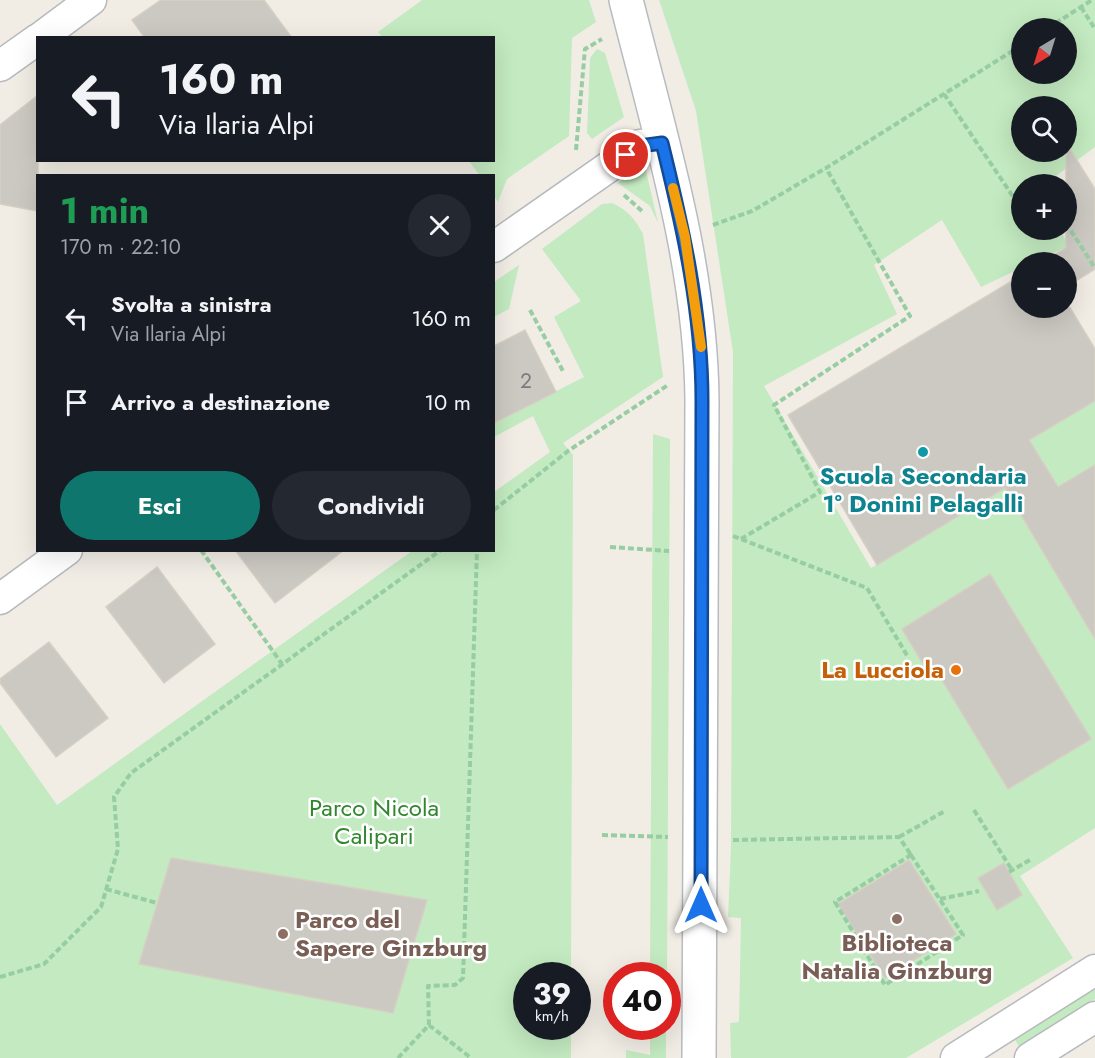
<!DOCTYPE html>
<html lang="it">
<meta charset="utf-8">
<style>
:root{--surface:#171b24;--page:#242831;--text:#f1f3f6;--muted:#9ea1a6;--accent:#0f766e}
body{margin:0;font-family:Jost,sans-serif;background:var(--page);color:var(--text);height:100vh;display:flex;flex-direction:column;font-size:22px;white-space:nowrap}
*{box-sizing:border-box;margin:0}
p{font-size:20px;color:var(--muted)}
.icon{flex:none;width:33px;height:33px;fill:none;stroke:currentColor;stroke-width:2;stroke-linecap:round;stroke-linejoin:round}
.map{position:relative;flex:1;overflow:hidden}
.sheet{position:absolute;left:36px;top:174px;width:459px;height:378px;display:flex;flex-direction:column;background:var(--surface);border-radius:0px;box-shadow:0 6px 24px #0002}
.sheet>*{flex:none}
.hud{position:absolute;left:36px;top:36px;width:459px;height:126px;border-radius:0px;box-shadow:0 6px 24px #0002;background:#171b24;color:var(--text);overflow:hidden}
.needle{width:39px;rotate:218deg}
.controls{position:absolute;left:1011px;top:18px;display:grid;gap:12px}
.controls a{display:grid;place-items:center;width:66px;height:66px;border-radius:50%;background:var(--surface);box-shadow:0 6px 24px #0002;font-size:30px}
.speed{position:absolute;left:513px;top:962px;display:flex;gap:12px;font-size:30px;font-weight:700;text-align:center}
.speed>*{display:grid;place-content:center;width:78px;height:78px;border-radius:50%;background:var(--surface);box-shadow:0 6px 24px #0002;line-height:1}
.speed small{font-size:15px;font-weight:400}
.speed .limit{border:9px solid #d22;background:#fff;color:#111}
.pin{position:absolute;display:grid;place-items:center;width:51px;height:51px;color:#fff;margin:-26px;border:3px solid #fff;border-radius:50%;box-shadow:0 2px 6px #0007}
.me{position:absolute;width:66px;margin:-33px;rotate:0deg;stroke-linejoin:round;filter:drop-shadow(0 0 4px #0008)}
.turn{display:flex;align-items:center;gap:21px;height:126px;padding:0 24px;font-size:27px}
.turn .icon{width:78px;height:78px;stroke-width:2.5}
.turn b{display:block;font-size:42px;line-height:51px}
.round{display:grid;place-items:center;flex:none;width:63px;height:63px;border-radius:32px;background:var(--page)}
.overview{display:flex;align-items:center;justify-content:space-between;height:102px;padding:0 24px}
h1{font-size:36px;font-weight:700;line-height:45px;color:#1e9e55}
.primary-button{display:flex;gap:12px;margin-top:auto;padding:12px 24px}
.primary-button a{flex:1;height:69px;border-radius:36px;background:var(--accent);color:#fff;font-size:24px;font-weight:700;line-height:69px;text-align:center}
.primary-button a+a{background:var(--page);color:var(--text)}
ul{padding:0;list-style:none}
li{display:flex;align-items:center;gap:18px;height:84px;padding:0 24px}
li div{flex:1}
li b{display:block;font-size:22px}
li em{font-style:normal}
.map>svg:first-child{display:block}
.green{fill:#c3eac0;fill-rule:evenodd}
.building{fill:#ccc8c2;stroke:#d6cfc3;stroke-width:1.5}
.lines{fill:none;stroke-linecap:round;stroke-linejoin:round}
.street-casing{stroke:#b6b9bd;stroke-width:33}
.secondary-casing{stroke:#b7bbc0;stroke-width:36}
.path{stroke:#97cda2;stroke-width:4;stroke-dasharray:6 3;stroke-linecap:butt}
.street{stroke:#fff;stroke-width:30}
.secondary{stroke:#fff;stroke-width:33}
.route-casing{stroke:#114b97;stroke-width:15}
.route{stroke:#1a73e8;stroke-width:10}
.slow{stroke:#f59e0b;stroke-width:10}
.culture-dot{fill:#0f9aa8;stroke:#fff;stroke-width:2}
.food-dot{fill:#e8710a;stroke:#fff;stroke-width:2}
.education-dot{fill:#8d6e63;stroke:#fff;stroke-width:2}
.labels{text-anchor:middle;stroke-width:5;stroke-linejoin:round;paint-order:stroke}
.number-label{font-size:21px;fill:#797c7e}
.culture-label{font-size:24px;font-weight:bold;fill:#0d838f;stroke:#fff}
.food-label{font-size:24px;font-weight:bold;fill:#c56008;stroke:#fff;text-anchor:end}
.park-label{font-size:24px;fill:#30862d;stroke:#fff}
.education-label{font-size:24px;font-weight:bold;fill:#785e54;stroke:#fff;text-anchor:start}
</style>
<div class="map">
<svg width="1095" height="1058" viewBox="0 0 1095 1058">
<rect width="100%" height="100%" fill="#f1ede5"/>
<path class="green" d="M 422,0 L 589,0 L 596,22 L 572,38 L 569,136 L 507,179 L 498,202 L 494,196 L 494,176 L 479,175 L 469,161 L 494,160 L 494,38 L 382,37 L 378,32 Z
M 659,0 L 1095,0 L 1095,147 L 1045,184 L 1022,184 L 1022,230 L 1060,230 L 1069,246 L 1034,262 L 1022,262 L 1021,268 L 981,287 L 942,220 L 874,265 L 897,314 L 764,386 L 871,568 L 1005,488 L 1095,639 L 1095,828 L 1020,876 L 1073,958 L 906,1058 L 731,1058 L 730,1023 L 739,1022 L 741,918 L 728,917 L 731,848 L 733,352 L 696,111 ZM 1022,28 L 1066,28 L 1066,74 L 1022,74 ZM 1022,106 L 1066,106 L 1066,152 L 1022,152 Z
M 597,49 L 605,53 L 624,117 L 592,139 L 587,133 L 590,58 Z
M 639,168 L 646,171 L 658,223 L 650,206 L 618,183 Z
M 612,203 C 628,210 635,219 643,234 L 663,377 L 563,443 L 573,455 L 571,975 L 526,975 L 526,1026 L 571,1026 L 571,1058 L 0,1058 L 0,724 L 57,805 L 412,551 L 494,550 L 494,492 L 550,452 L 533,416 L 494,437 L 494,414 L 497,421 L 584,377 L 554,317 L 581,301 L 542,249 L 602,204 Z
M 519,265 L 509,309 L 494,317 L 494,282 Z
M 1095,401 L 1095,465 L 1058,487 L 1029,440 Z
M 653,434 L 670,439 L 667,975 L 650,975 Z
M 1095,988 L 1095,999 L 1019,1046 L 1015,1040 Z
M 650,1026 L 666,1026 L 666,1058 L 626,1058 L 626,1050 L 650,1055 Z"/>
<path class="building" d="M 161,0 L 264,0 L 292,38 L 145,38 L 132,20 Z
M 38,95 L 38,211 L 0,204 L 0,125 Z
M 1066,143 L 1095,189 L 1095,269 L 1066,287 L 1066,262 L 1042,262 L 1066,248 Z
M 1022,275 L 1022,308 L 1066,308 L 1066,301 L 1095,349 L 1095,401 L 1029,440 L 1058,487 L 1095,465 L 1095,639 L 1005,488 L 877,565 L 788,415 Z
M 525,330 L 556,392 L 494,423 L 494,346 Z
M 235,550 L 344,550 L 275,603 Z
M 157,567 L 215,644 L 164,683 L 106,607 Z
M 990,574 L 1091,739 L 1008,789 L 939,675 L 932,679 L 902,629 Z
M 49,642 L 108,718 L 56,757 L 0,683 L 0,679 Z
M 171,858 L 427,900 L 393,1013 L 139,964 Z
M 909,860 L 956,934 L 885,978 L 838,904 Z
M 1004,863 L 1022,895 L 997,910 L 978,878 Z"/>
<g class="lines">
<defs>
<path id="street" d="M 40,38 L 91,0
M 0,66 L 38,39
M 494,247 L 640,145 L 662,143
M 0,599 L 67,550
M 956,1058 L 1095,970
M 1030,1058 L 1095,1017"/>
<path id="secondary" d="M 626,0 C 659,132 701,264 702,401 L 699,1058"/>
</defs>
<use href="#street" class="street-casing"/>
<use href="#secondary" class="secondary-casing"/>
<path class="path" d="M 1081,7 L 1095,29
M 1048,28 L 1092,0
M 944,94 L 1022,210
M 576,150 L 585,49 L 602,39
M 624,195 L 643,212
M 1066,223 L 1095,268
M 713,225 L 752,211 L 826,168 L 1022,45
M 530,310 L 564,373
M 494,510 L 568,451 L 668,385
M 733,536 L 867,588 L 908,657
M 741,539 L 820,492 L 774,405 L 910,316 L 826,168
M 610,547 L 669,551
M 201,550 L 282,664
M 974,810 L 1012,870
M 602,835 L 668,837
M 899,837 L 945,811
M 733,840 L 899,837 L 911,855
M 911,855 L 963,935 L 885,985 L 835,902 Z
M 1009,872 L 1030,860
M 106,889 L 157,903
M 940,899 L 979,891
M 0,977 L 44,964 L 101,907 L 118,849 L 114,797 L 131,773 L 441,550
M 429,1025 L 471,1058
M 398,1058 L 429,1025 L 428,986 L 455,985 L 463,978 L 477,550"/>
<use href="#street" class="street"/>
<use href="#secondary" class="secondary"/>
</g>
<g class="lines">
<defs>
<path id="route" d="M 626,155 L 640,146 L 662,143 C 683,228 702,312 702,401 L 701,905"/>
</defs>
<use href="#route" class="route-casing"/>
<use href="#route" class="route"/>
<path class="slow" d="M 673,188 L 685,237 L 701,347"/>
</g>
<circle class="culture-dot" cx="923" cy="452" r="6"/>
<circle class="food-dot" cx="956" cy="670" r="6"/>
<g class="education-dot">
<circle cx="897" cy="919" r="6"/>
<circle cx="283" cy="934" r="6"/>
</g>
<g class="labels">
<g class="number-label">
<text x="526" y="388">2</text>
</g>
<g class="culture-label">
<text x="923" y="484">Scuola Secondaria<tspan x="923" dy="28">1° Donini Pelagalli</tspan></text>
</g>
<g class="food-label">
<text x="944" y="678">La Lucciola</text>
</g>
<g class="park-label">
<text x="374" y="816">Parco Nicola<tspan x="374" dy="28">Calipari</tspan></text>
</g>
<g class="education-label">
<text x="295" y="928">Parco del<tspan x="295" dy="28">Sapere Ginzburg</tspan></text>
<text x="897" y="951" text-anchor="middle">Biblioteca<tspan x="897" dy="28">Natalia Ginzburg</tspan></text>
</g>
</g>
</svg>
<div class="controls">
<a><svg class="needle" viewBox="-14 -14 28 28"><path d="M0-13l5 13h-10z" fill="#e53935"/><path d="M0 13l5-13h-10z" fill="#9ea1a6"/></svg></a>
<a><svg class="icon" aria-label="search" viewBox="0 0 24 24"><circle cx="10" cy="10" r="6"/><path d="M15 15l6 6"/></svg></a>
<a>+</a>
<a>−</a>
</div>
<div class="speed"><div>39<small>km/h</small></div><div class="limit">40</div></div>
<div class="pin" style="left:626px;top:155px;background:#d93025"><svg class="icon" aria-label="arrive" viewBox="0 0 24 24"><path d="M6 21V4h12l-3 4 3 4H6"/></svg></div>
<svg class="me" style="left:701px;top:905px" viewBox="-20 -20 40 40"><path d="M0-17L14 15 0 8-14 15z" fill="#1a73e8" stroke="#fff" stroke-width="4"/></svg>
<div class="hud">
<div class="turn"><svg class="icon" aria-label="left" viewBox="0 0 24 24"><path d="M17 20v-9H6M10 6l-5 5 5 5"/></svg><div><b>160 m</b>Via Ilaria Alpi</div></div>
</div>
<section class="sheet">
<div class="overview"><div><h1>1 min</h1><p>170 m · 22:10</p></div><a class="round"><svg class="icon" aria-label="close" viewBox="0 0 24 24"><path d="M6 6l12 12M18 6L6 18"/></svg></a></div>
<ul>
<li><svg class="icon" aria-label="left" viewBox="0 0 24 24"><path d="M17 20v-9H6M10 6l-5 5 5 5"/></svg><div><b>Svolta a sinistra</b><p>Via Ilaria Alpi</p></div><em>160 m</em></li>
<li><svg class="icon" aria-label="arrive" viewBox="0 0 24 24"><path d="M6 21V4h12l-3 4 3 4H6"/></svg><div><b>Arrivo a destinazione</b></div><em>10 m</em></li>
</ul>
<div class="primary-button"><a>Esci</a><a>Condividi</a></div>
</section>
</div>
